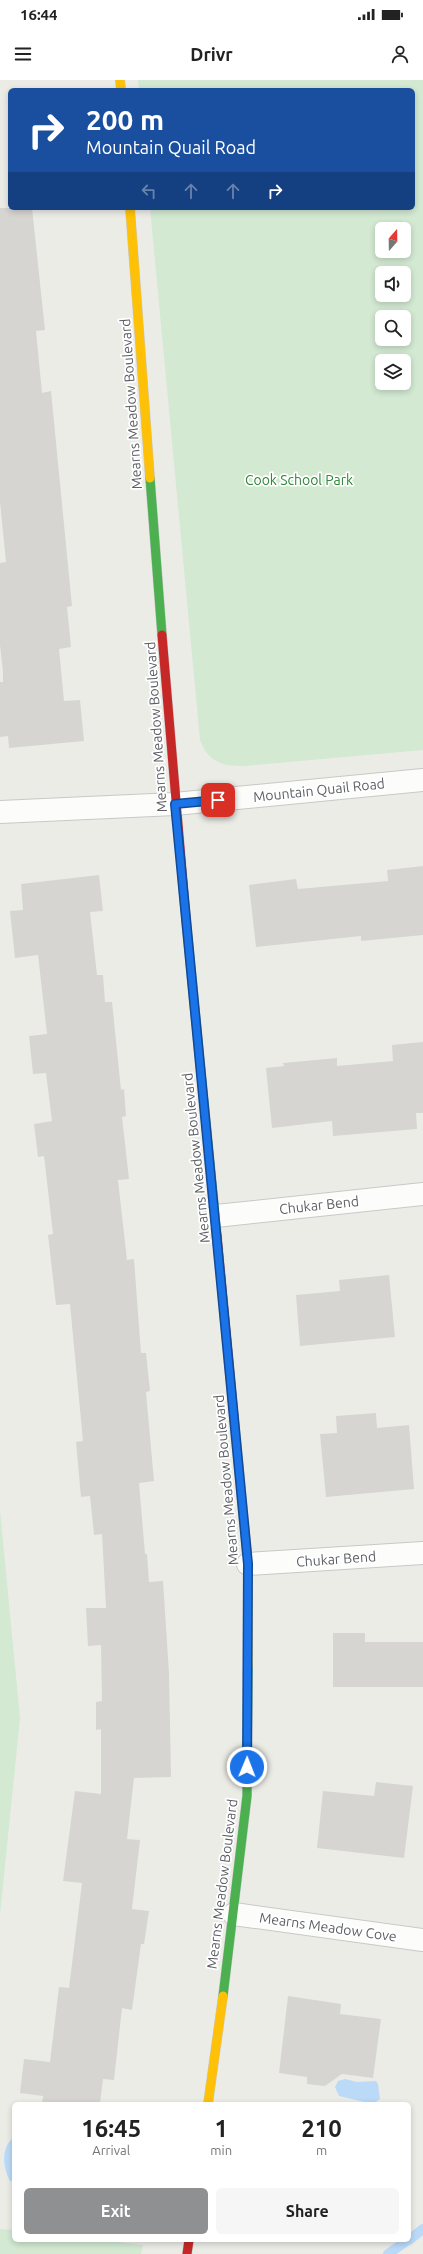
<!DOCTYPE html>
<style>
:root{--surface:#fff;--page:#f6f6f6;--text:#222;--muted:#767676;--accent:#8e9092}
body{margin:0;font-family:Ubuntu,sans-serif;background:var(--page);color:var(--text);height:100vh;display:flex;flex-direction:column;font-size:15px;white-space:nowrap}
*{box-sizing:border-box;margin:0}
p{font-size:13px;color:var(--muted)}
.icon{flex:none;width:22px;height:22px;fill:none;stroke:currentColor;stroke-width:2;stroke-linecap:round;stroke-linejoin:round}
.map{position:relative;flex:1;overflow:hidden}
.details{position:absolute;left:12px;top:2022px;width:399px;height:140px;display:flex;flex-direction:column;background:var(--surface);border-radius:6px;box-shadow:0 2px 6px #0003}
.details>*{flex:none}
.banner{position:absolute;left:8px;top:8px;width:407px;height:122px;border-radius:6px;box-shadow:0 2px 6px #0003;background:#1a4fa0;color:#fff;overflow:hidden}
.needle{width:26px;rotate:20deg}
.tools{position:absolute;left:375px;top:142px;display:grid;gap:8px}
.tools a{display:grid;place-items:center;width:36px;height:36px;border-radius:6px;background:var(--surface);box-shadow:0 2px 6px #0003;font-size:20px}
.pin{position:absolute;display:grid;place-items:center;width:34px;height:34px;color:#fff;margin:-17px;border-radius:8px;box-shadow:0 2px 6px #0006}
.me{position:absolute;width:44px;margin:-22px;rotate:1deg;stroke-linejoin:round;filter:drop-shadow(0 0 3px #0008)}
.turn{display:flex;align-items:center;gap:14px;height:84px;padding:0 12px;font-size:18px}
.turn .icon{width:52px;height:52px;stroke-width:2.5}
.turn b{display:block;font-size:28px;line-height:34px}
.lanes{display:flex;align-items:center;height:38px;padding:0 12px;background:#0003;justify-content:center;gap:20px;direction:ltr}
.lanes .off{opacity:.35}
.eta{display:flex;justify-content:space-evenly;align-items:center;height:68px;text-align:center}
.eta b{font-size:24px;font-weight:600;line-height:28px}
.cta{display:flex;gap:8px;margin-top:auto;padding:8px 12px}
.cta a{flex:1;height:46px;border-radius:6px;background:var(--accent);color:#fff;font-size:16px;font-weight:600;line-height:46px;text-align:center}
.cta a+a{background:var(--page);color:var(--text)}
.status{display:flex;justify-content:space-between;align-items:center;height:28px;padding:0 20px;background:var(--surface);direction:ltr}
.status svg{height:11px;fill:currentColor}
header{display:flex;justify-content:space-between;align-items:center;height:52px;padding:0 12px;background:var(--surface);font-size:18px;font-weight:600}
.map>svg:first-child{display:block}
.green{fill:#d3e9d2;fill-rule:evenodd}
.water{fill:#badaf8}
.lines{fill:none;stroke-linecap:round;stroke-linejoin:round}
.stream{stroke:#badaf8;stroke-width:10}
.building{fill:#d6d5d2}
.street-casing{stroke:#c8c9c7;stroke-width:24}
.fast-casing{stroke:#c9c9c8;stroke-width:10}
.slow-casing{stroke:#c9c9c8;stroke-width:10}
.jam-casing{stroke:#c9c9c8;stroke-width:10}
.street{stroke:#fcfcfb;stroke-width:22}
.fast{stroke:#4caf50;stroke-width:9}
.slow{stroke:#ffc107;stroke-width:9}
.jam{stroke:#c62828;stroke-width:9}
.route-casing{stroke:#114b97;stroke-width:10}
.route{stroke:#1a73e8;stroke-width:7}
.labels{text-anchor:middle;stroke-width:3.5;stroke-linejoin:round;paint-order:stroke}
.street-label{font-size:14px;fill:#5c5f65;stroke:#fff}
.park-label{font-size:14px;fill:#32863a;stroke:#fff}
</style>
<div class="status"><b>16:44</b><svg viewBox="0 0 49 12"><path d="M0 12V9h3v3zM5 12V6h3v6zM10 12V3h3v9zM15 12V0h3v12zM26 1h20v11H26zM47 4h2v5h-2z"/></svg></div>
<header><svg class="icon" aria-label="menu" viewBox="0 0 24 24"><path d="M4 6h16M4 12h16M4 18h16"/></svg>Drivr<svg class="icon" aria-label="person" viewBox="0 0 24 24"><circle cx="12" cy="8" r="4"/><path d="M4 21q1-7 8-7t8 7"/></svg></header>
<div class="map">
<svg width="423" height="2174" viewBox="0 0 423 2174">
<rect width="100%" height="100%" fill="#ecece7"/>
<path class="green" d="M 138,0 L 423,0 L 423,670 L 244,686 C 222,686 208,682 200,660 L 150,128 L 413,128 L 413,10 L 139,10 ZM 382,149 L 404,149 L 404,171 L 382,171 ZM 382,193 L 404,193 L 404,215 L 382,215 ZM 382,237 L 404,237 L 404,259 L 382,259 ZM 382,281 L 404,281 L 404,303 L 382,303 Z
M 0,1430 L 20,1638 L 0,1835 Z
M 0,2149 L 14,2150 L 14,2160 L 100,2160 L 143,2165 L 141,2174 L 0,2174 Z"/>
<path class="water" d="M 345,1999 L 357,2002 L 376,2001 L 378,2004 L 380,2019 L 373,2024 L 339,2016 L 335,2007 L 338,2001 Z
M 14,2057 L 14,2101 L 10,2101 C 3,2088 0,2068 14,2057 Z"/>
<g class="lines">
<path class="stream" d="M 409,2160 L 423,2149
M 388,2174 L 408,2160"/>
</g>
<path class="building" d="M 0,128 L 32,128 L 45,250 L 36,251 L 42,313 L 51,311 L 72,526 L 67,527 L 71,567 L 59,569 L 64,621 L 80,620 L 84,661 L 9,668 L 8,656 L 0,657 L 0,602 L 3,602 L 3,592 L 0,565 L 0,483 L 6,482 L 0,422 Z
M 423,786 L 423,855 L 361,861 L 361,856 L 256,867 L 249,805 L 296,799 L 298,809 L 388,801 L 387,790 Z
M 99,795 L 103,831 L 90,832 L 97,895 L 103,895 L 105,922 L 112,922 L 121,1010 L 124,1009 L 126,1036 L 122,1037 L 129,1099 L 118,1100 L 127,1180 L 134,1179 L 141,1273 L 146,1273 L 150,1311 L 146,1312 L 154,1401 L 139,1403 L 145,1474 L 147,1474 L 149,1502 L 163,1501 L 169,1593 L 171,1697 L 134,1698 L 127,1759 L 140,1760 L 132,1829 L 149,1831 L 144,1864 L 141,1864 L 132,1930 L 122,1928 L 114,2000 L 103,1999 L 100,2024 L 42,2024 L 43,2016 L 20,2013 L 24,1979 L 50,1982 L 59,1907 L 69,1908 L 82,1803 L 63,1801 L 75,1711 L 101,1714 L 101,1649 L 96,1650 L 96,1622 L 102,1621 L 101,1565 L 88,1566 L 86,1528 L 106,1528 L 102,1454 L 94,1455 L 90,1416 L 81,1417 L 76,1362 L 83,1361 L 70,1224 L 56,1225 L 48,1155 L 53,1154 L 44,1076 L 38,1077 L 34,1044 L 52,1041 L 46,993 L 33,994 L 29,956 L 47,954 L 38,875 L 15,878 L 10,831 L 23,830 L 21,804 Z
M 423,962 L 423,1033 L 416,1033 L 417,1049 L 333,1056 L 332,1041 L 272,1048 L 266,988 L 284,986 L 283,983 L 337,978 L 337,986 L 393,981 L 392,965 Z
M 389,1195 L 395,1257 L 300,1266 L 296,1215 L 340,1211 L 339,1200 Z
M 376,1333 L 377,1348 L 409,1345 L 414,1409 L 326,1417 L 320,1354 L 337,1353 L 336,1336 Z
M 333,1553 L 365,1553 L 365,1562 L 423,1562 L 423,1607 L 333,1607 Z
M 376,1702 L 413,1706 L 404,1778 L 317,1768 L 323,1711 L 374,1716 Z
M 288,1916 L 341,1924 L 340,1934 L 381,1939 L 373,1998 L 342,1994 L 325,2006 L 307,2004 L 307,1997 L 279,1993 Z"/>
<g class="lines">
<defs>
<path id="street" d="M 0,732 L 175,724 L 423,700
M 216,1136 L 423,1114
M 248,1484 L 423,1473
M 234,1834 L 423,1860"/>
<path id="fast" d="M 150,398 L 162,555
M 186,839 L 217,1156
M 223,1916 L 247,1716 L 248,1586"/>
<path id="slow" d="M 120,0 L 121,10
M 130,128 L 150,398
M 235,1348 L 248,1484 L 248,1586
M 208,2024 L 223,1916"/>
<path id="jam" d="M 162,555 L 186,839
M 217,1156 L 235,1348
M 187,2174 L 189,2160"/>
</defs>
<use href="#street" class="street-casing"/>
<use href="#fast" class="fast-casing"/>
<use href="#slow" class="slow-casing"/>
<use href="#jam" class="jam-casing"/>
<use href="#street" class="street"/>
<use href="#fast" class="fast"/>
<use href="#slow" class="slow"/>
<use href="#jam" class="jam"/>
</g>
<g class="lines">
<defs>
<path id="route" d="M 218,720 L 175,724 L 248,1484 L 247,1687"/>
</defs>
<use href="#route" class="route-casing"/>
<use href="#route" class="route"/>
</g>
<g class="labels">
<g class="street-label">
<text transform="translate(131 324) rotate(-94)" y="5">Mearns Meadow Boulevard</text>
<text transform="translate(156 647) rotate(-94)" y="5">Mearns Meadow Boulevard</text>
<text transform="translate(319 710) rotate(-6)" y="5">Mountain Quail Road</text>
<text transform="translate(196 1078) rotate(-96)" y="5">Mearns Meadow Boulevard</text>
<text transform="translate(319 1125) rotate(-6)" y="5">Chukar Bend</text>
<text transform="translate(226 1400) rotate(-95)" y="5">Mearns Meadow Boulevard</text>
<text transform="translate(336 1479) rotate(-4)" y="5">Chukar Bend</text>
<text transform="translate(222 1804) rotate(-83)" y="5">Mearns Meadow Boulevard</text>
<text transform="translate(328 1847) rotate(8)" y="5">Mearns Meadow Cove</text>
</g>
<g class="park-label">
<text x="299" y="405">Cook School Park</text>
</g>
</g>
</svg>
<div class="tools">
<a><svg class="needle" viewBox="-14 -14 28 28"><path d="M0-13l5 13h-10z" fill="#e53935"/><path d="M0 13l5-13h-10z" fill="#767676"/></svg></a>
<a><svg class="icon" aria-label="sound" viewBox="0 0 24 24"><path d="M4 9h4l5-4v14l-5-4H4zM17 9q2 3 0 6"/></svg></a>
<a><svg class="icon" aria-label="search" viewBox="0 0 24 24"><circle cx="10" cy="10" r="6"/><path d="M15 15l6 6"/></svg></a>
<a><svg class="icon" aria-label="layers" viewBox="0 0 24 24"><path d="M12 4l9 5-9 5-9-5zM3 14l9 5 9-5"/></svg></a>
</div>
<div class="pin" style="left:218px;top:720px;background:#d93025"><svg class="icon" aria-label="arrive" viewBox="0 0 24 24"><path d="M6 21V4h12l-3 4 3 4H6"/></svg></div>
<svg class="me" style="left:247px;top:1687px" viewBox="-20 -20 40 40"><circle r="17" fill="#1a73e8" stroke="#fff" stroke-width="3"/><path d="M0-11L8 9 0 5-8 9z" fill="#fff"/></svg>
<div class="banner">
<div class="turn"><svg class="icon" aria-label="right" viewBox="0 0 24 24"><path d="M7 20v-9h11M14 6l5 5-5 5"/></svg><div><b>200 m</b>Mountain Quail Road</div></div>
<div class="lanes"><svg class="icon off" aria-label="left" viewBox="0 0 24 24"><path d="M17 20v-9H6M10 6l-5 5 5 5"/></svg><svg class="icon off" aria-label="ahead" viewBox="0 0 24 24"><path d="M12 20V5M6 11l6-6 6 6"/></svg><svg class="icon off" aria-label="ahead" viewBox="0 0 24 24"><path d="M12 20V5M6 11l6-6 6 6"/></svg><svg class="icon" aria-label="right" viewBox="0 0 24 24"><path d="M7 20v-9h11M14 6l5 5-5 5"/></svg></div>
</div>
<section class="details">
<div class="eta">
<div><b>16:45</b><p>Arrival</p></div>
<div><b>1</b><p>min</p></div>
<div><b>210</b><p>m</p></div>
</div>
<div class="cta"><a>Exit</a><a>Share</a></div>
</section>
</div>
